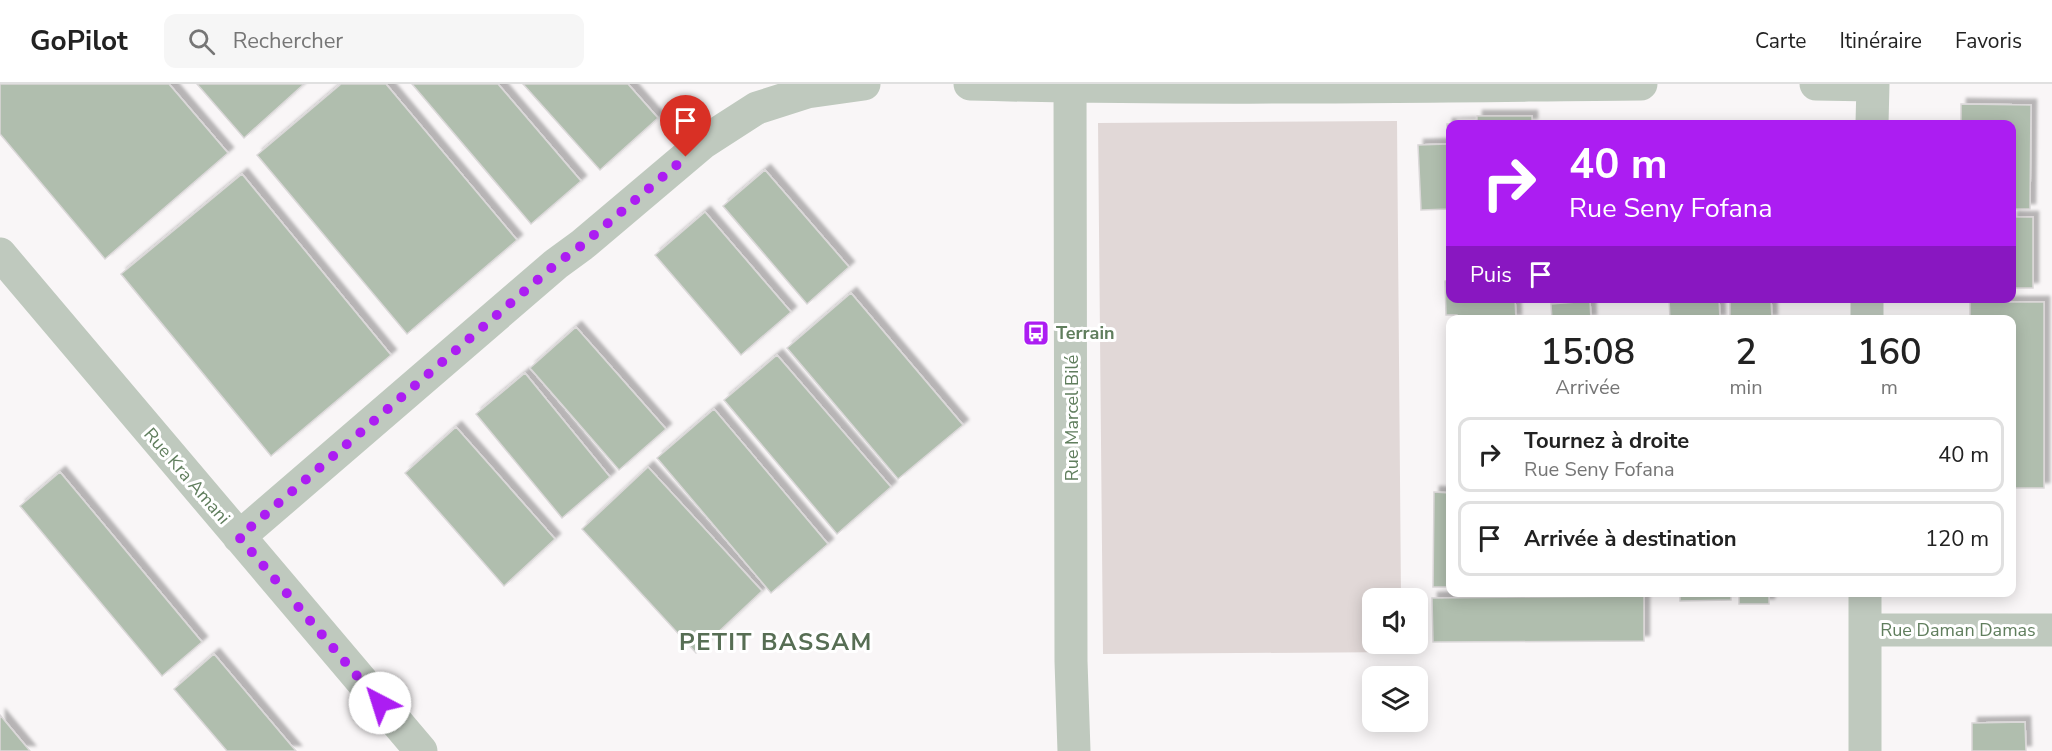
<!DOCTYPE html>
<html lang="fr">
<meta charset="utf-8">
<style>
:root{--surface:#fff;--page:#f6f6f6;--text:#222;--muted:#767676;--line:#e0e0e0}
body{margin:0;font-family:"Nunito Sans",sans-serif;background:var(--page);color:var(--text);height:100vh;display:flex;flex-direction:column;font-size:22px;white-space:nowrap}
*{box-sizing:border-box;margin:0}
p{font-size:20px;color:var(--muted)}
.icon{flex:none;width:33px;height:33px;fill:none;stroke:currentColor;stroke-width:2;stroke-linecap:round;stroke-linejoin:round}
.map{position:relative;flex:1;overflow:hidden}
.panel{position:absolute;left:1446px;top:231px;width:570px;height:282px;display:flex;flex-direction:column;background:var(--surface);border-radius:12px;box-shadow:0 3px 15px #0003}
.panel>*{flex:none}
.hud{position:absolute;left:1446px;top:36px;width:570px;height:183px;border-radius:12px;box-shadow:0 3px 15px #0003;background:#ac1df2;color:#fff;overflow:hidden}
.tools{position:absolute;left:1362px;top:504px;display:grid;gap:12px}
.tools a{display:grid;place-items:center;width:66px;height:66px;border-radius:12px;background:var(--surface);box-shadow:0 3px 15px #0003;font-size:30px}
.pin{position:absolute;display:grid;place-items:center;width:51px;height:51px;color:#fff;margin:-62px -26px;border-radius:50% 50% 50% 0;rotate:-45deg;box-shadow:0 0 6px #0007}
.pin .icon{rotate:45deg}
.me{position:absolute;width:66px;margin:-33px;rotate:320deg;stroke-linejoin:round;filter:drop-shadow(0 0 4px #0008)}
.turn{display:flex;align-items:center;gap:21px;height:126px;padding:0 24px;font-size:27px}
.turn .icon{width:78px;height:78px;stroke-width:2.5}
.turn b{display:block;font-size:42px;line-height:51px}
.then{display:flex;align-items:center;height:57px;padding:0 24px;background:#0003;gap:12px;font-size:22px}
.eta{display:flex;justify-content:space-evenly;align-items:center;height:102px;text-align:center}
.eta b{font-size:36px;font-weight:600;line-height:42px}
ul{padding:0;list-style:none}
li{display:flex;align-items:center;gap:18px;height:75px;margin:0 12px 9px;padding:0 12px;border:3px solid var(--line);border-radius:12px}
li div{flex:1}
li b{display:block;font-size:22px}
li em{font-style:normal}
header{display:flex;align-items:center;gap:36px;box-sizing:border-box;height:84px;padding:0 30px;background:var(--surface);border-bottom:2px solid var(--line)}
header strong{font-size:28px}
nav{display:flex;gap:33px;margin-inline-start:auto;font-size:21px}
.search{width:420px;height:54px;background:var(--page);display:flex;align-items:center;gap:15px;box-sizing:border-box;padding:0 21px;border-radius:12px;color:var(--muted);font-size:22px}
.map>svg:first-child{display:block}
.green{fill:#e1d8d7}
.building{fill:#b0beae;stroke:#dbd8d9;stroke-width:1.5;filter:url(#shadow)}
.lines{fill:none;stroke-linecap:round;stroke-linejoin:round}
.minor{stroke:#bfc9be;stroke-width:33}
.route{stroke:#ac1df2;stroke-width:10;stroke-dasharray:0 18}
.labels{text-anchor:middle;stroke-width:6;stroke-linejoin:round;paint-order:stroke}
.poi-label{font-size:18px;font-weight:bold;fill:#607e5d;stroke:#fff;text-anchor:start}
.street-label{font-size:18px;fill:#607e5d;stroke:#fff}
.district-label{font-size:24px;font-weight:bold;letter-spacing:1.5px;fill:#576e54;stroke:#fff}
</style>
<header>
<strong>GoPilot</strong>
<div class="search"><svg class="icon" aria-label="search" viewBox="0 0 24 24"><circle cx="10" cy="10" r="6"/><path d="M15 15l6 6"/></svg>Rechercher</div>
<nav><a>Carte</a><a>Itinéraire</a><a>Favoris</a></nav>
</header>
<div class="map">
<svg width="2052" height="667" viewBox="0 0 2052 667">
<defs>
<filter id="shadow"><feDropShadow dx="5.5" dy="-5.5" stdDeviation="1.5" flood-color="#0004"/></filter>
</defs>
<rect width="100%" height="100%" fill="#f9f6f7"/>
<path class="green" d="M 1397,37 L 1401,514 L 1372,514 L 1372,560 L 1402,560 L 1402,568 L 1103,570 L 1098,39 Z"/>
<path class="building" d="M 0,0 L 169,0 L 228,69 L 105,175 L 0,50 Z
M 197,0 L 304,0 L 244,54 Z
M 341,0 L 386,0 L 517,156 L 407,250 L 257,71 Z
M 412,0 L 498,0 L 581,97 L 531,140 Z
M 523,0 L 628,0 L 658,34 L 600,86 Z
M 1961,20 L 2031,21 L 2030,125 L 2012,125 L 2012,40 L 1961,40 Z
M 1477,32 L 1532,32 L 1532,40 L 1477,40 Z
M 1471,39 L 1471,40 L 1450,40 L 1450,125 L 1421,126 L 1418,61 L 1447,60 L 1447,40 Z
M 765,86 L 849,183 L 807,220 L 723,122 Z
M 242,90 L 391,271 L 271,372 L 121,190 Z
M 705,128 L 791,228 L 741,271 L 655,171 Z
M 2012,133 L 2033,133 L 2033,204 L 2012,204 Z
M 1450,196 L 1450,214 L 1515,214 L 1516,236 L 1458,236 L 1457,231 L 1446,231 L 1445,197 Z
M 851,209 L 963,341 L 898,395 L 787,264 Z
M 1669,214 L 1719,214 L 1720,236 L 1670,236 Z
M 1730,214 L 1771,214 L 1772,236 L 1730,236 Z
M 1590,217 L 1591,236 L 1552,236 L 1551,220 Z
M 1970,218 L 2044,218 L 2044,404 L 2012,404 L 2012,236 L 1970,236 Z
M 576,243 L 666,345 L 619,386 L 530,284 Z
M 777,271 L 891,403 L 837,450 L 724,316 Z
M 525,289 L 610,393 L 562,434 L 476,330 Z
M 714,325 L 828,460 L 771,509 L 657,374 Z
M 456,343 L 555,455 L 504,502 L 405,389 Z
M 648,383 L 762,507 L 696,569 L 582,445 Z
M 60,388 L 202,558 L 162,592 L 20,422 Z
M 1434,408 L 1450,409 L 1450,503 L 1433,503 Z
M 1680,508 L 1731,508 L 1731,516 L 1680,517 Z
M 1739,508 L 1769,508 L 1769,520 L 1739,520 Z
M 1644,512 L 1644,557 L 1433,558 L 1432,514 Z
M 214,570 L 296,667 L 227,667 L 174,605 Z
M 0,631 L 30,667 L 0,667 Z
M 2025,638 L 2026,667 L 1972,667 L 1972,639 Z"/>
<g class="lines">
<path class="minor" d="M 970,0 C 1194,6 1417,2 1641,0
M 1070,0 L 1071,577 L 1074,667
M 1816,0 L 1873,1
M 1872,40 L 1873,0
M 0,170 L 421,667
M 1867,236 L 1867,214
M 239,453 L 556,180 L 582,161 L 704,58 L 757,24 L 807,8 L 864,0
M 1865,508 L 1865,667
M 1865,546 L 2052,546"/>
</g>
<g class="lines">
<path class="route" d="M 380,619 L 239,453 L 556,180 L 582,161 L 686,73"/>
</g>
<defs>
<symbol id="bus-square" viewBox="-11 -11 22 22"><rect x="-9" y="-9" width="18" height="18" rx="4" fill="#ac1df2" stroke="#fff"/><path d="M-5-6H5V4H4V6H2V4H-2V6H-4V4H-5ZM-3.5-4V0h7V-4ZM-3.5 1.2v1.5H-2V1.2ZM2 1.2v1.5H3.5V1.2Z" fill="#fff"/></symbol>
</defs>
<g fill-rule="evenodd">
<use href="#bus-square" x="1021" y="234" width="30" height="30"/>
</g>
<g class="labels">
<g class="poi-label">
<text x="1056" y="255">Terrain</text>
</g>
<g class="street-label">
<text transform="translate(1072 334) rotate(-90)" y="6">Rue Marcel Bilé</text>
<text transform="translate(187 392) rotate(49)" y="6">Rue Kra Amani</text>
<text x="1958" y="552">Rue Daman Damas</text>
</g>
<g class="district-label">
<text x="776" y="566">PETIT BASSAM</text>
</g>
</g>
</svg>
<div class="tools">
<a><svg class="icon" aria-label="sound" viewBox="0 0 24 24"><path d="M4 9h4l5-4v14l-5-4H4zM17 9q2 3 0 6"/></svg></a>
<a><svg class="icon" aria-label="layers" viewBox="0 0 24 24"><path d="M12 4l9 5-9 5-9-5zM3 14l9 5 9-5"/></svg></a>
</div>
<div class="pin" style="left:686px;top:73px;background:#d93025"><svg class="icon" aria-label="arrive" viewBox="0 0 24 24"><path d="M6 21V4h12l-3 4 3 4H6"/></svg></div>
<svg class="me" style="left:380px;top:619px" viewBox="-20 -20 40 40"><circle r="19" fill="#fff"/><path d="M0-13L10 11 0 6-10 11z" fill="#ac1df2"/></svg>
<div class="hud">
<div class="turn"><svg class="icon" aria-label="right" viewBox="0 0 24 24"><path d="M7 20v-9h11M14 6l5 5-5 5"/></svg><div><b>40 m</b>Rue Seny Fofana</div></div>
<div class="then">Puis<svg class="icon" aria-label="arrive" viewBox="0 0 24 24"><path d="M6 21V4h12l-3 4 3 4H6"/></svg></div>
</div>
<section class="panel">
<div class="eta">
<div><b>15:08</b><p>Arrivée</p></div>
<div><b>2</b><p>min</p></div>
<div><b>160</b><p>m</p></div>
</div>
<ul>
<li><svg class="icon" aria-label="right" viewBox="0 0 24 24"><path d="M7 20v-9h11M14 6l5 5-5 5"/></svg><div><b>Tournez à droite</b><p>Rue Seny Fofana</p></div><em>40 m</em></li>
<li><svg class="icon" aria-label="arrive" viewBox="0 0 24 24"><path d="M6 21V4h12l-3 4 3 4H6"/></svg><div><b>Arrivée à destination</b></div><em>120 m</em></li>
</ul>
</section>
</div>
